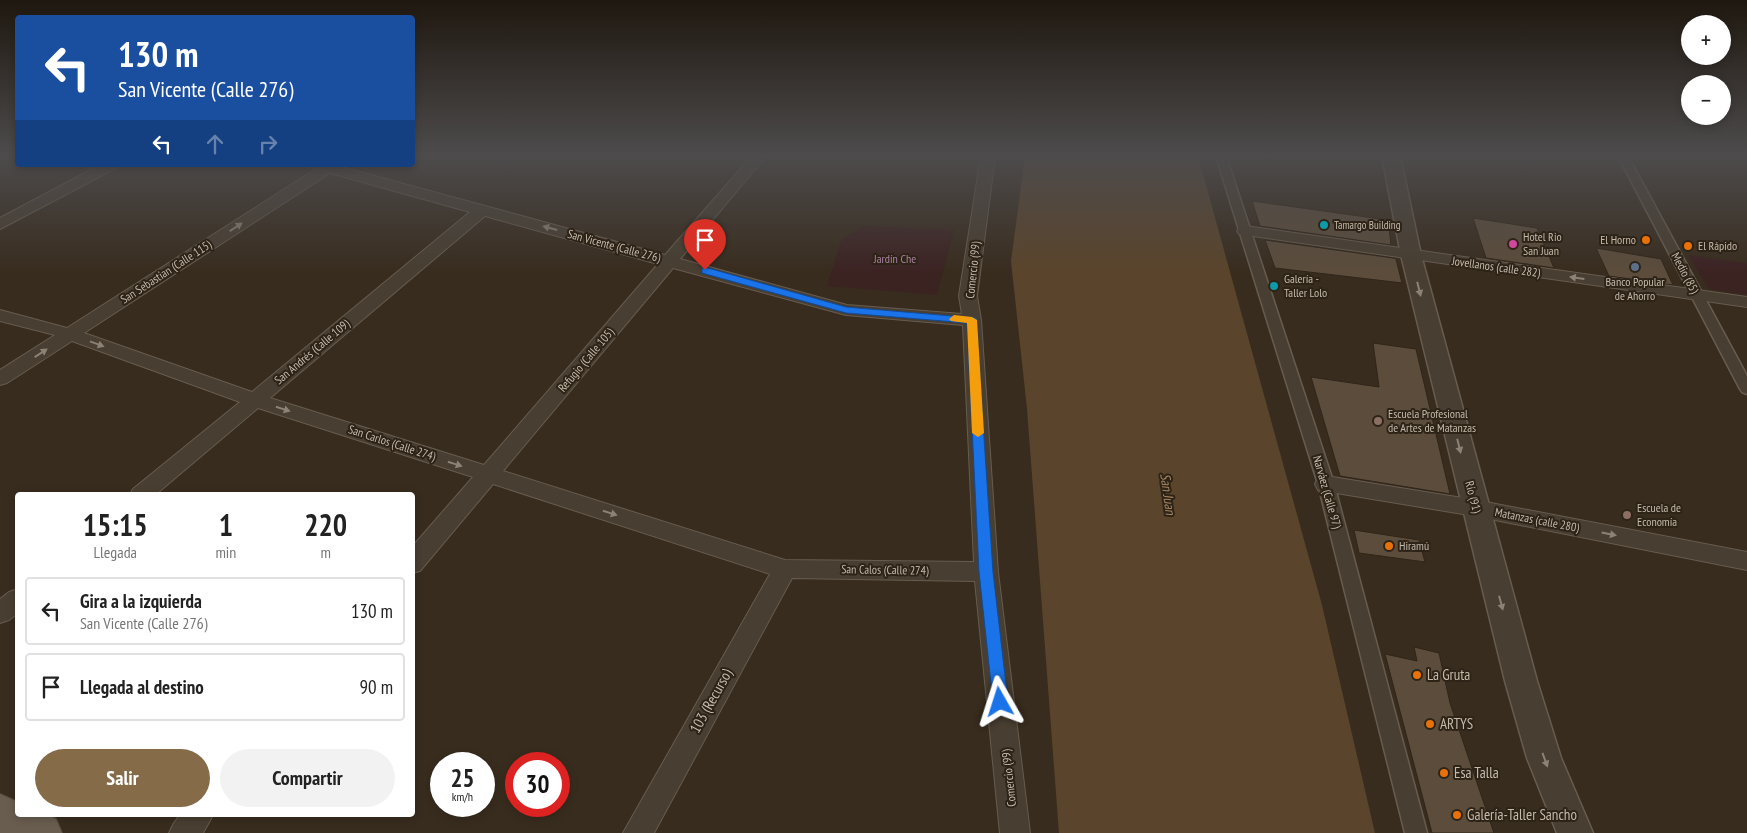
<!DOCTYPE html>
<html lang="es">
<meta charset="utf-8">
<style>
:root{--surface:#fff;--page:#f2f2f2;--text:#222;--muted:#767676;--line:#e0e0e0;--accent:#856b48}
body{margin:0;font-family:"PT Sans Narrow",sans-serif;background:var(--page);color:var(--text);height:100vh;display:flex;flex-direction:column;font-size:19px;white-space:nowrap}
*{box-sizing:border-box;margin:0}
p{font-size:16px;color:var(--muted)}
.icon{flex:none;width:28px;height:28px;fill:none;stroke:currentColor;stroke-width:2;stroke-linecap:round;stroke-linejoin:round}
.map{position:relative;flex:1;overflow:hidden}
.drawer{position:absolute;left:15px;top:492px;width:400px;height:325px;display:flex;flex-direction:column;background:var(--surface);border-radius:5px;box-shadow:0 2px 8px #0003}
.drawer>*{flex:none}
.banner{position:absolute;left:15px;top:15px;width:400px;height:152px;border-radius:5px;box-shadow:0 2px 8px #0003;background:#1a4fa0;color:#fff;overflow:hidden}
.buttons{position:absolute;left:1681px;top:15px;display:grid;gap:10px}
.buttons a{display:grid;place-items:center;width:50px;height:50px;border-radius:50%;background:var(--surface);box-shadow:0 2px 8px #0003;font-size:25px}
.speed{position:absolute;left:430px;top:752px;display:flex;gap:10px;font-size:25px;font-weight:700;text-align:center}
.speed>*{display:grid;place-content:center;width:65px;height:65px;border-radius:50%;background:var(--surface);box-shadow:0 2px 8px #0003;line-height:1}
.speed small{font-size:12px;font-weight:400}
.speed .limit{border:8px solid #d22;background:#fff;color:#111}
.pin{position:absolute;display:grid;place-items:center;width:42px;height:42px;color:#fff;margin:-51px -21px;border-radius:50% 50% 50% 0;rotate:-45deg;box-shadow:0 0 5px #0007}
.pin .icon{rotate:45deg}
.me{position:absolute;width:55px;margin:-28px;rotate:354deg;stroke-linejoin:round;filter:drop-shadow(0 0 4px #0008)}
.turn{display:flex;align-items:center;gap:18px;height:105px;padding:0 20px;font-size:22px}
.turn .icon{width:65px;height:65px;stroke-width:2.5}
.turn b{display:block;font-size:35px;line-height:42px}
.lanes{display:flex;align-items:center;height:48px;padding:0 20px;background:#0003;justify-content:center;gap:25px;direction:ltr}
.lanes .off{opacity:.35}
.eta{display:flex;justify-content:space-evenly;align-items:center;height:85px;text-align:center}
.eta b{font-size:30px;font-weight:700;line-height:35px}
.primary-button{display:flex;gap:10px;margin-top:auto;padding:10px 20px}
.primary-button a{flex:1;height:58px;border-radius:30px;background:var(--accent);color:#fff;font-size:20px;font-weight:700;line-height:58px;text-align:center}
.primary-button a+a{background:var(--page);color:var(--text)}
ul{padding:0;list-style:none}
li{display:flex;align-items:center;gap:15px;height:68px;margin:0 10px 8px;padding:0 10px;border:2px solid var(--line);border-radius:5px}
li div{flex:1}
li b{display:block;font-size:19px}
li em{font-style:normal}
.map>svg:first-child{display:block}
.green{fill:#3b2322}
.water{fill:#5a442b}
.building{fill:#5b4c3b;stroke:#2f2519}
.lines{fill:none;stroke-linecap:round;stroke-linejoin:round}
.pedestrian-casing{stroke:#675c4f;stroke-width:3}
.minor-casing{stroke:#675c4f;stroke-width:2}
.tertiary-casing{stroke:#675c4f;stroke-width:3}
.primary-casing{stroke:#52473b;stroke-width:2}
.pedestrian{fill:#483e31;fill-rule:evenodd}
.minor{fill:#483e31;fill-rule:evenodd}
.tertiary{fill:#483e31;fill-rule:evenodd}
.primary{fill:#695d4f;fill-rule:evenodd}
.oneway{fill:#8d8274}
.route{fill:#1a73e8;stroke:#114b97}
.slow{fill:#f59e0b}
.culture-dot{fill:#0f9aa8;stroke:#2d2317;stroke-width:2}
.food-dot{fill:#e8710a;stroke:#2d2317;stroke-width:2}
.hotel-dot{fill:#d1479c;stroke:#2d2317;stroke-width:2}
.service-dot{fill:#5c6f8a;stroke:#2d2317;stroke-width:2}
.education-dot{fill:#8d6e63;stroke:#2d2317;stroke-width:2}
.labels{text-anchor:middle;stroke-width:4;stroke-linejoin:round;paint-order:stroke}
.far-poi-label{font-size:11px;fill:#c6baab;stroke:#2d2317;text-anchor:start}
.poi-label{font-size:12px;fill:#c6baab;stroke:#2d2317;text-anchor:start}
.street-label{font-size:12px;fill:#c6baab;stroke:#2d2317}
.park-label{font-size:12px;fill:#ac81a4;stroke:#2d2317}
.water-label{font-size:14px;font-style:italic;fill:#a88661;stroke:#2d2317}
.near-poi-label{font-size:15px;fill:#c6baab;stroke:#2d2317;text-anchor:start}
.near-street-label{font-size:15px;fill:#c6baab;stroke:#2d2317}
</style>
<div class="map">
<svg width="1747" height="833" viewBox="0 0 1747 833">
<rect width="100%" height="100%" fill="#382c1e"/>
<path class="green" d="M 862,226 L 954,230 L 937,295 L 827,286 L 841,241 Z
M 1688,255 L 1747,263 L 1747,295 L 1709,289 Z"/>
<path class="water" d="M 1025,156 L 1198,156 L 1322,605 L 1375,833 L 1059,833 L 1027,409 L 1011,261 Z"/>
<path class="building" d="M 1252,201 L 1388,220 L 1391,245 L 1260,226 Z
M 1473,218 L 1537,228 L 1554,268 L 1486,258 Z
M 1265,240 L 1393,258 L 1396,259 L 1402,283 L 1275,268 Z
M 1596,248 L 1661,259 L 1673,285 L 1609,276 Z
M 1373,343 L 1416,349 L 1450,494 L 1340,476 L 1311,377 L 1379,387 Z
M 1354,530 L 1419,540 L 1425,562 L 1359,553 Z
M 1414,647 L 1439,653 L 1450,703 L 1494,833 L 1432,833 L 1385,654 L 1417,661 Z"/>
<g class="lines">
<defs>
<path id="pedestrian" d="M 1216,156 L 1226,156 L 1334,484 L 1427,833 L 1405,833 L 1318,484 Z
M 1618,156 L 1628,156 L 1747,376 L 1747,394 L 1742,392 L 1740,389 Z"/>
<path id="minor" d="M 752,156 L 766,156 L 680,259 L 847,305 L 962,314 L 959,296 L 981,156 L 995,156 L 977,296 L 981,320 L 998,572 L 1030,833 L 1000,833 L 975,581 L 792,578 L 654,833 L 623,833 L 770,574 L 493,484 L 420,571 L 412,573 L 412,547 L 473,477 L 258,408 L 155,495 L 130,495 L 133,489 L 240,402 L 72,341 L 7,383 L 0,385 L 0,370 L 55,335 L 0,321 L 0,310 L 67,328 L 316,169 L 310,165 L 339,165 L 338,166 L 665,255 ZM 330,173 L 470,212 L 252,392 L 84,333 ZM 485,216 L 658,264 L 484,465 L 270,398 ZM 673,268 L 846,315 L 963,325 L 974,562 L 785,560 L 503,471 Z
M 100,165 L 118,165 L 116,168 L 0,229 L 0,218 Z
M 1245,226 L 1747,297 L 1747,307 L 1239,234 L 1237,231 L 1239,228 Z
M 1326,476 L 1475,500 L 1747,552 L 1747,570 L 1475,516 L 1318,490 L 1315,484 L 1318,478 Z
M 18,589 L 18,613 L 9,620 L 0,623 L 0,599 L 9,592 Z
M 180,815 L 213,815 L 203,833 L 169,833 L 174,823 Z"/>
<path id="tertiary" d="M 1382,156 L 1400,156 L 1421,255 L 1537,681 L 1561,758 L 1593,833 L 1557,833 L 1527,758 L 1505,681 L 1401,255 Z"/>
<path id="primary" d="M 0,794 L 18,802 L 18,815 L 48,815 L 56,819 L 62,833 L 0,833 Z"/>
</defs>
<use href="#pedestrian" class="pedestrian-casing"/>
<use href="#minor" class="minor-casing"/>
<use href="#tertiary" class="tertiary-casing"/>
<use href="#primary" class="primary-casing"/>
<use href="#pedestrian" class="pedestrian"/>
<use href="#minor" class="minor"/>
<use href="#tertiary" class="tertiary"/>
<use href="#primary" class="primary"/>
</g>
<defs><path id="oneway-solid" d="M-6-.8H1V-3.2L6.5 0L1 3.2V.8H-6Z" transform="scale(1.25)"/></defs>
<g class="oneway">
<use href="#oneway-solid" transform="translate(236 227) rotate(-33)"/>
<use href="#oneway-solid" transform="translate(550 228) rotate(-165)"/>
<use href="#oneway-solid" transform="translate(1577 278) rotate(-172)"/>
<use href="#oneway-solid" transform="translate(1419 289) rotate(76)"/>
<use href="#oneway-solid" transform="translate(97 344) rotate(20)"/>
<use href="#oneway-solid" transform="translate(41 353) rotate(-33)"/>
<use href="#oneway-solid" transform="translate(283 409) rotate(18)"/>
<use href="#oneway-solid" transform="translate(1459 446) rotate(76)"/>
<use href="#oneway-solid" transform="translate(455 464) rotate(18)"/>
<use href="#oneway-solid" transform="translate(610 513) rotate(18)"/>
<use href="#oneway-solid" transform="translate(1609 534) rotate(11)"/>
<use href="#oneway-solid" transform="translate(1501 603) rotate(75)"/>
<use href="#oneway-solid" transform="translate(1545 760) rotate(70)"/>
</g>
<linearGradient id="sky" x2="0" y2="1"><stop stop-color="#1f1810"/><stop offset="0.57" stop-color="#4d4b4c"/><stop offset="1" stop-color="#4d4b4c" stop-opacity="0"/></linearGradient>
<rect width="1747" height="272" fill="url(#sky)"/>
<path class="route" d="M 702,268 L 708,268 L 846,307 L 976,318 L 993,572 L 1008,702 L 1006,707 L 1000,709 L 995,707 L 993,702 L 979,572 L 967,323 L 846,313 L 702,273 Z"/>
<path class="slow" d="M 954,315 L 972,317 L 977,320 L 984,433 L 978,437 L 972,433 L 967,323 L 951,321 L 949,319 Z"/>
<g class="culture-dot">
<circle cx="1324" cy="225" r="5"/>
<circle cx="1274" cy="286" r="5"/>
</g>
<g class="food-dot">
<circle cx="1646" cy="240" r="5"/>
<circle cx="1688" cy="246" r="5"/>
<circle cx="1389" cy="546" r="5"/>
<circle cx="1417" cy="675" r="5"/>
<circle cx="1430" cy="724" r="5"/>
<circle cx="1444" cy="773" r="5"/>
<circle cx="1457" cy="815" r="5"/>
</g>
<circle class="hotel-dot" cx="1513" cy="244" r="5"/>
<circle class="service-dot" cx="1635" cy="267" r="5"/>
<g class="education-dot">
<circle cx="1378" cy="421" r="5"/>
<circle cx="1627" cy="515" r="5"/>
</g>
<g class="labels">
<g class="far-poi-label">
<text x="1334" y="229">Tamargo Building</text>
</g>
<g class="poi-label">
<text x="1523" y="241">Hotel Rio<tspan x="1523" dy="14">San Juan</tspan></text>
<text x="1636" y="244" text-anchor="end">El Horno</text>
<text x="1698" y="250">El Rápido</text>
<text x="1284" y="283">Galería -<tspan x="1284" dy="14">Taller Lolo</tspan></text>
<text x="1635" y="286" text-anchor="middle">Banco Popular<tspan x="1635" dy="14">de Ahorro</tspan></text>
<text x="1388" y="418">Escuela Profesional<tspan x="1388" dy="14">de Artes de Matanzas</tspan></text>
<text x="1637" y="512">Escuela de<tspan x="1637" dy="14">Economía</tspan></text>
<text x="1399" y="550">Hiramú</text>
</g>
<g class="street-label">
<text transform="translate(614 246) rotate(15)" y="4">San Vicente (Calle 276)</text>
<text transform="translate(1496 267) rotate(8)" y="4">Jovellanos (calle 282)</text>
<text transform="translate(973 270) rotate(-84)" y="4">Comercio (99)</text>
<text transform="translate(166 272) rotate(-33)" y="4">San Sebastian (Calle 115)</text>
<text transform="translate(1685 273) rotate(62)" y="4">Medio (85)</text>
<text transform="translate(312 352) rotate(-40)" y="4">San Andrés (Calle 109)</text>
<text transform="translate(586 360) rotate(-50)" y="4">Refugio (Calle 105)</text>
<text transform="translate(392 443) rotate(18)" y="4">San Carlos (Calle 274)</text>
<text transform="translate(1327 492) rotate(74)" y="4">Narváez (Calle 97)</text>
<text transform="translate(1473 497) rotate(75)" y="4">Río (91)</text>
<text transform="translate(1537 520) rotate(11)" y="4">Matanzas (calle 280)</text>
<text transform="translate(885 570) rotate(1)" y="4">San Calos (Calle 274)</text>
<text transform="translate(1009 778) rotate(-96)" y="4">Comercio (99)</text>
</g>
<g class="park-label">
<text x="895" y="263">Jardín Che</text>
</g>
<g class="water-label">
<text transform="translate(1168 494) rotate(82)" y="5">San Juan</text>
</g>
<g class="near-poi-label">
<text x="1427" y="680">La Gruta</text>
<text x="1440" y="729">ARTYS</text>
<text x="1454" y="778">Esa Talla</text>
<text x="1467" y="820">Galería-Taller Sancho</text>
</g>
<g class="near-street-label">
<text transform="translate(711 701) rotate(-61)" y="5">103 (Recurso)</text>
</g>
</g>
</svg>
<div class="buttons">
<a>+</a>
<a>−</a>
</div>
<div class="speed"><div>25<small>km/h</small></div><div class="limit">30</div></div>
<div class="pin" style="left:705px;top:270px;background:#d93025"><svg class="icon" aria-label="arrive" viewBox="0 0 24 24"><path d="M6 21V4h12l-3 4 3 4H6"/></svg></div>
<svg class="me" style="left:1000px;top:702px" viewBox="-20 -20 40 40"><path d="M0-17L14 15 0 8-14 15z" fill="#1a73e8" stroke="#fff" stroke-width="4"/></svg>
<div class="banner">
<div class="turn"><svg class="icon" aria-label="left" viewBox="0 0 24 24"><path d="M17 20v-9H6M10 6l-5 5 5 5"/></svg><div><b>130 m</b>San Vicente (Calle 276)</div></div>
<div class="lanes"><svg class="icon" aria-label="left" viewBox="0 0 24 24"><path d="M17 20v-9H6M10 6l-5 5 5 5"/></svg><svg class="icon off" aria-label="ahead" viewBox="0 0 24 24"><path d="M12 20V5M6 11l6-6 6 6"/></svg><svg class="icon off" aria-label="right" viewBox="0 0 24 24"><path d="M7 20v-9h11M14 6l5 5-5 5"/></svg></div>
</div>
<section class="drawer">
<div class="eta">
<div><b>15:15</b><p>Llegada</p></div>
<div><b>1</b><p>min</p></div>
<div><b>220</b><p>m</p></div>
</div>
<ul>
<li><svg class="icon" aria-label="left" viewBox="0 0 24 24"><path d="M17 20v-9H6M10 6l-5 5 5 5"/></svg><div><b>Gira a la izquierda</b><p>San Vicente (Calle 276)</p></div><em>130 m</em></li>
<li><svg class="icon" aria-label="arrive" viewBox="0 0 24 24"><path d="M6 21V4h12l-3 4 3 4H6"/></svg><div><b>Llegada al destino</b></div><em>90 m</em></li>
</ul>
<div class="primary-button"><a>Salir</a><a>Compartir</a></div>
</section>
</div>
